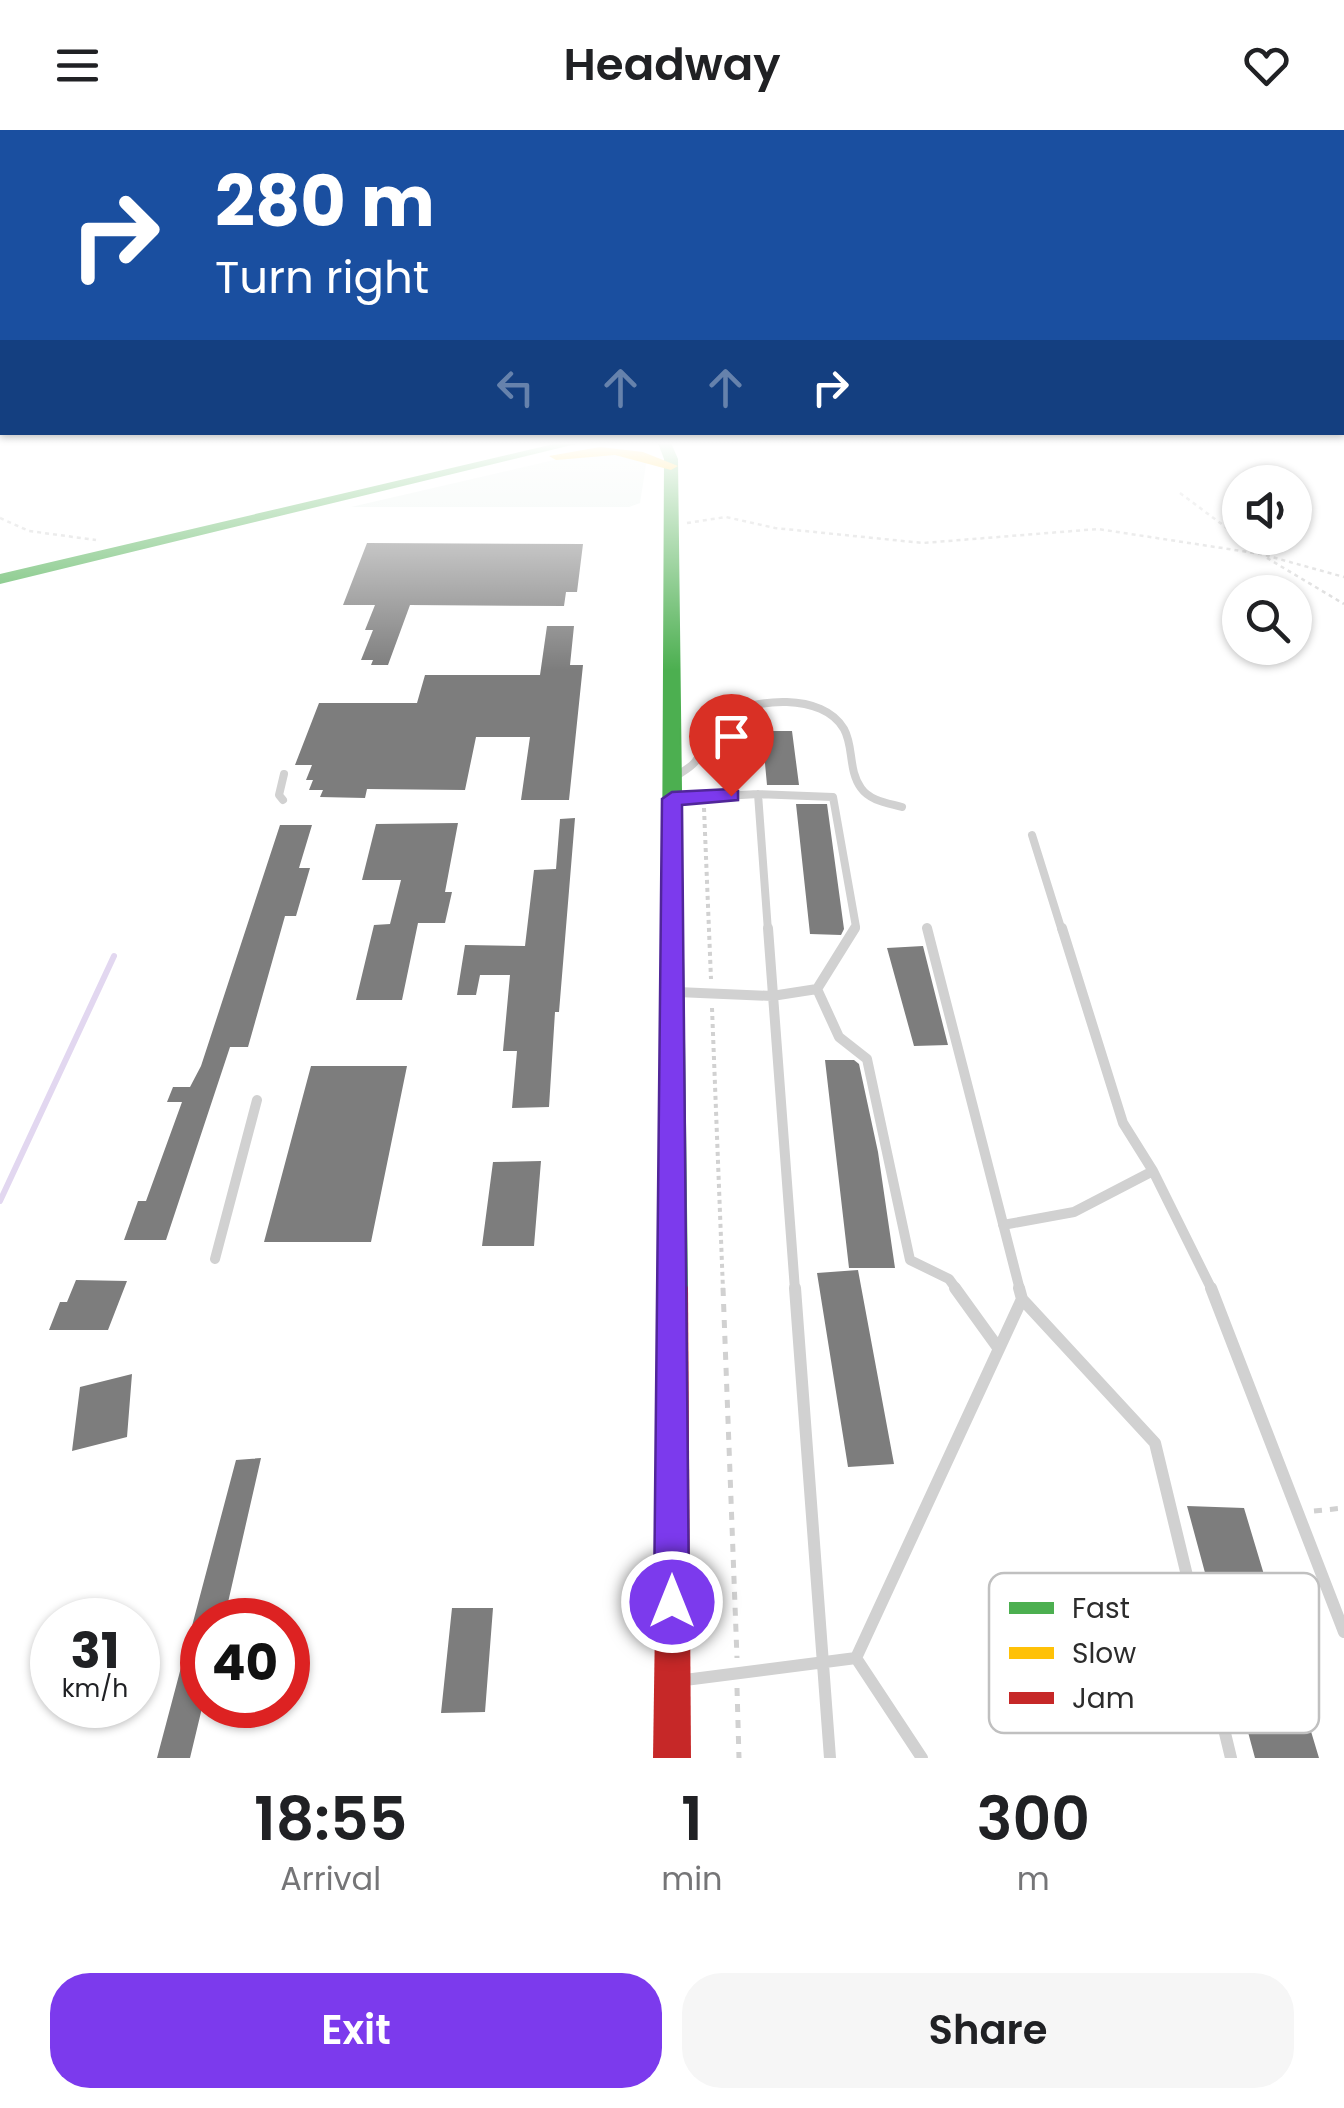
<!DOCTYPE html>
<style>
:root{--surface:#fff;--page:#f6f6f6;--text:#202124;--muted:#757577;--accent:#7c3aed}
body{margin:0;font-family:Poppins,sans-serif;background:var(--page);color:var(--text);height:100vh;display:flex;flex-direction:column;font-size:38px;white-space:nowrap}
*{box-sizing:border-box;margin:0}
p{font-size:32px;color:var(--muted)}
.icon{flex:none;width:55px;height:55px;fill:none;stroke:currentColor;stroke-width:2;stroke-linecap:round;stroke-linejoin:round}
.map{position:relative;height:1628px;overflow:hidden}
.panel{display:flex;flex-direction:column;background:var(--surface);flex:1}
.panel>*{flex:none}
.banner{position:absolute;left:0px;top:0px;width:1345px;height:305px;box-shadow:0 2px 8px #0004;background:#1a4fa0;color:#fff;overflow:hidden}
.fabs{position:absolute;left:1222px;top:335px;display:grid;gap:20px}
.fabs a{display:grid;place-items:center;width:90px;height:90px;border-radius:50%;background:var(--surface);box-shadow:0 2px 8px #0004;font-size:50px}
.speed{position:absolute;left:30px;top:1468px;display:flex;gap:20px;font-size:50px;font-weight:700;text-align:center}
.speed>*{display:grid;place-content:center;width:130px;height:130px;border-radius:50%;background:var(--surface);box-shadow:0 2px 8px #0004;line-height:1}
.speed small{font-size:25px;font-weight:400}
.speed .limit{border:15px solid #d22;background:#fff;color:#111}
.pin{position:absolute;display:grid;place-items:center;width:85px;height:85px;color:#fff;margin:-102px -42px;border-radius:50% 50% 50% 0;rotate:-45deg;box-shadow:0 0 10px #0007}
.pin .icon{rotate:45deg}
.me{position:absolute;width:110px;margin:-55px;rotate:0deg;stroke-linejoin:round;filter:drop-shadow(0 0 8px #0008)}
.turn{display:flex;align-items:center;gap:35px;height:210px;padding:0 50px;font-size:45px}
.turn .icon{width:130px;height:130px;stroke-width:2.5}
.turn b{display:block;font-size:70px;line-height:85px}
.lanes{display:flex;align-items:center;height:95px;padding:0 50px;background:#0003;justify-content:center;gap:50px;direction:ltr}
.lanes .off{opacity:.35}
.eta{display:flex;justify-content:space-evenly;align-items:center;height:170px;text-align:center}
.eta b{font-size:60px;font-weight:600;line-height:70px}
.cta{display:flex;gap:20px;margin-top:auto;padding:20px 50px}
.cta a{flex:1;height:115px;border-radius:40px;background:var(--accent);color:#fff;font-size:40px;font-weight:600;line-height:115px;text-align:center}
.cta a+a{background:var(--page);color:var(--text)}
header{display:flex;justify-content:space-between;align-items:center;height:130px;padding:0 50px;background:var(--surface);font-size:45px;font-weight:600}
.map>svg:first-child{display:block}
.green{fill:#ebf3ef}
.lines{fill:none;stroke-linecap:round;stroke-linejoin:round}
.stream{stroke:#e2d7f0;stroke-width:6}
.building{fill:#7d7d7d}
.path-far2{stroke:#d1d1d1;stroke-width:2.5;stroke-dasharray:4 4;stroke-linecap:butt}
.path-far1{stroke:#d1d1d1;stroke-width:4;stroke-dasharray:4 4;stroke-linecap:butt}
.path{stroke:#d1d1d1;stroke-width:5;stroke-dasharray:8 8;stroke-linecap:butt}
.lane-far2{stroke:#d1d1d1;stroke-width:8}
.lane-far1{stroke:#d1d1d1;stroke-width:10}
.lane{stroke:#d1d1d1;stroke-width:12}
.fast{fill:#4caf50;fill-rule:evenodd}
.slow{fill:#ffc107;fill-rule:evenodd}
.jam{fill:#c62828;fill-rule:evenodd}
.route{fill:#7c3aed;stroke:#51269a;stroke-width:2.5}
.key{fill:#fff;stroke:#c0c0c0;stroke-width:2.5}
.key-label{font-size:28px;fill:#2c2c2c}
</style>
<header><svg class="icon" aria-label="menu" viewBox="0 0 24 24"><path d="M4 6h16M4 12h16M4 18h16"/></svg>Headway<svg class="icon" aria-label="heart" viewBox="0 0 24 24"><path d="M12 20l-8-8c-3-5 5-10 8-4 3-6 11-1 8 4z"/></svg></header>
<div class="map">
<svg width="1344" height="1628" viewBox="0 0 1344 1628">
<rect width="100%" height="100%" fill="#fff"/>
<path class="green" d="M 593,321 L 647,328 L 640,373 L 629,377 L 351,377 Z"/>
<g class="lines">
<path class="stream" d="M 0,1071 L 114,826"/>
</g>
<path class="building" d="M 367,413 L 583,414 L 577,462 L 566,462 L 564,476 L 410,475 L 388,535 L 371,535 L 373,530 L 361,530 L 373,500 L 365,500 L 375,475 L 343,475 Z
M 547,496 L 574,496 L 570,535 L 583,535 L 569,670 L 521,670 L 530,607 L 476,607 L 465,660 L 367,659 L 365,668 L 320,667 L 323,660 L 309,660 L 313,650 L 306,650 L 312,635 L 295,635 L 319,573 L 417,573 L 425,545 L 540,545 Z
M 762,601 L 792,601 L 799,655 L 767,655 Z
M 796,674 L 827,674 L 844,799 L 841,805 L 810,804 Z
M 575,688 L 559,882 L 555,882 L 549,977 L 512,978 L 517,921 L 503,921 L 510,845 L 480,845 L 476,865 L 457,865 L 465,815 L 525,816 L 534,740 L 556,739 L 560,689 Z
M 458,693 L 445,762 L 452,762 L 445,793 L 418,793 L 402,870 L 356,870 L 374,795 L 390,794 L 401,750 L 362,750 L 376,694 Z
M 280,695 L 312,695 L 299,738 L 310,738 L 296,786 L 285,786 L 248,917 L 230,917 L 166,1110 L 124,1110 L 138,1071 L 146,1071 L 182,972 L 167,972 L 173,957 L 190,957 L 201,936 Z
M 923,816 L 948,915 L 914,916 L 887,818 Z
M 825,930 L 854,930 L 859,934 L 878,1022 L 895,1138 L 849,1138 Z
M 311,936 L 407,936 L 371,1112 L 264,1112 Z
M 541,1031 L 534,1116 L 482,1116 L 493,1032 Z
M 858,1140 L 894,1334 L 848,1337 L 817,1143 Z
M 76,1150 L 127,1151 L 108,1200 L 49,1200 L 60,1172 L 67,1172 Z
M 132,1244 L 127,1307 L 72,1321 L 80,1257 Z
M 261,1328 L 224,1490 L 202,1490 L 202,1578 L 190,1628 L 157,1628 L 236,1330 Z
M 1187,1376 L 1244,1378 L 1319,1628 L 1255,1628 Z
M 452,1478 L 493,1478 L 485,1582 L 441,1583 Z"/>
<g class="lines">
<path class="path-far2" d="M 1180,363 L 1259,422
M 0,388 L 29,401 L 96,410
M 687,393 L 726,387 L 775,398 L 923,413 L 1098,399 L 1261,424 L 1344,447
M 1267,428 L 1344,474"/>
<path class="path-far1" d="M 704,678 L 711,849
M 712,878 L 723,1160"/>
<path class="path" d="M 723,1158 L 737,1528
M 1314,1381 L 1344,1378
M 737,1558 L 739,1628"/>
<path class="lane-far2" d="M 676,646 C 682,642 690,638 695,632 C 707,617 705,599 723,587 C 753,568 823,562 844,599 C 854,617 848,640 861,658 C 870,671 888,673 902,677
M 758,664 L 768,801
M 674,669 L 758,664 L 833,667 L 856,797 L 854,801
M 283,670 L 279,665 L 284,644
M 1032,705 L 1062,801"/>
<path class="lane-far1" d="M 768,798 L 795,1160
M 855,798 L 817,859 L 839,907 L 867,929 L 910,1130 L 949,1149 L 957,1160
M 927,798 L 1020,1160
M 1062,798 L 1123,993 L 1153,1041 L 1212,1160
M 677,862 L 772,866 L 817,859
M 1003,1095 L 1074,1082 L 1153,1041
M 215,1129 L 257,970"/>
<path class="lane" d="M 795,1158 L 830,1628
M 955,1158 L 999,1219
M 1211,1158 L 1344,1502
M 1022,1169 L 1155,1313 L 1231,1628
M 685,1550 L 856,1528
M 922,1628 L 856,1528 L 1022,1169 L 1019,1158"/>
<path class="fast" d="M 558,313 L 580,313 L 0,454 L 0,444 Z
M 658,313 L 671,313 L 678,329 L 688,1158 L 684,1168 L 674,1172 L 664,1168 L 660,1158 L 664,329 Z"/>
<path class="slow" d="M 600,317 L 643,322 L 678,336 L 671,340 L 615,325 L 556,330 L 549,326 Z"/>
<path class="jam" d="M 674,1144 L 684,1148 L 688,1158 L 691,1628 L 653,1628 L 660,1158 L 664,1148 Z"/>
</g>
<linearGradient id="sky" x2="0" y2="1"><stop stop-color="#a5c2eb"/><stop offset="0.58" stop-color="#fff"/><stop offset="1" stop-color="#fff" stop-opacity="0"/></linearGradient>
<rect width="1344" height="540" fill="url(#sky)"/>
<path class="route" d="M 731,659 L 738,661 L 738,670 L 682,675 L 689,1472 L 684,1485 L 672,1490 L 659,1485 L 654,1472 L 662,669 L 672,662 Z"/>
<rect x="989" y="1443" width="330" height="160" rx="15" class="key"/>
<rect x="1009" y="1472" width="45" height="12" fill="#4caf50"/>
<rect x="1009" y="1517" width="45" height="12" fill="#ffc107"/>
<rect x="1009" y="1562" width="45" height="12" fill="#c62828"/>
<g class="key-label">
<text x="1072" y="1488">Fast</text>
<text x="1072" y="1533">Slow</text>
<text x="1072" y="1578">Jam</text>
</g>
</svg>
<div class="fabs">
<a><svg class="icon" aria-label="sound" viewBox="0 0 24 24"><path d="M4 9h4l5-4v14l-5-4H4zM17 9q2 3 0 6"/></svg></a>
<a><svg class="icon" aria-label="search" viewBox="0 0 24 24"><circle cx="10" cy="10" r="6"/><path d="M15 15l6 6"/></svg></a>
</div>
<div class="speed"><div>31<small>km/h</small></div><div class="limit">40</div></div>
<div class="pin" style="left:731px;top:666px;background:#d93025"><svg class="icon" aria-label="arrive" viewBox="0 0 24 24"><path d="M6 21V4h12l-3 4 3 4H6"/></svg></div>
<svg class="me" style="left:672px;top:1472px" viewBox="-20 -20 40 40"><circle r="17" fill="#7c3aed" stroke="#fff" stroke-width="3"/><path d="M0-11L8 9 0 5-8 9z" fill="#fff"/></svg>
<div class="banner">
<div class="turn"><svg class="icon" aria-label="right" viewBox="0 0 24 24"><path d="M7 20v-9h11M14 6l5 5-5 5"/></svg><div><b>280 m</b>Turn right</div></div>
<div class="lanes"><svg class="icon off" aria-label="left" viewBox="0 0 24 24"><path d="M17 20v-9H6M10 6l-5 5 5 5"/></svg><svg class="icon off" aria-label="ahead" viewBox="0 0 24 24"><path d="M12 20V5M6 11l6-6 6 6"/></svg><svg class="icon off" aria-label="ahead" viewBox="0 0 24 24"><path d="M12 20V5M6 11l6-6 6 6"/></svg><svg class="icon" aria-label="right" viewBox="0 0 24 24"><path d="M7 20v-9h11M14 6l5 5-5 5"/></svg></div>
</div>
</div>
<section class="panel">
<div class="eta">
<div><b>18:55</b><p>Arrival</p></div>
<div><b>1</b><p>min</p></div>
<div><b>300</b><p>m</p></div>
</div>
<div class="cta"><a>Exit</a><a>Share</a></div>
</section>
